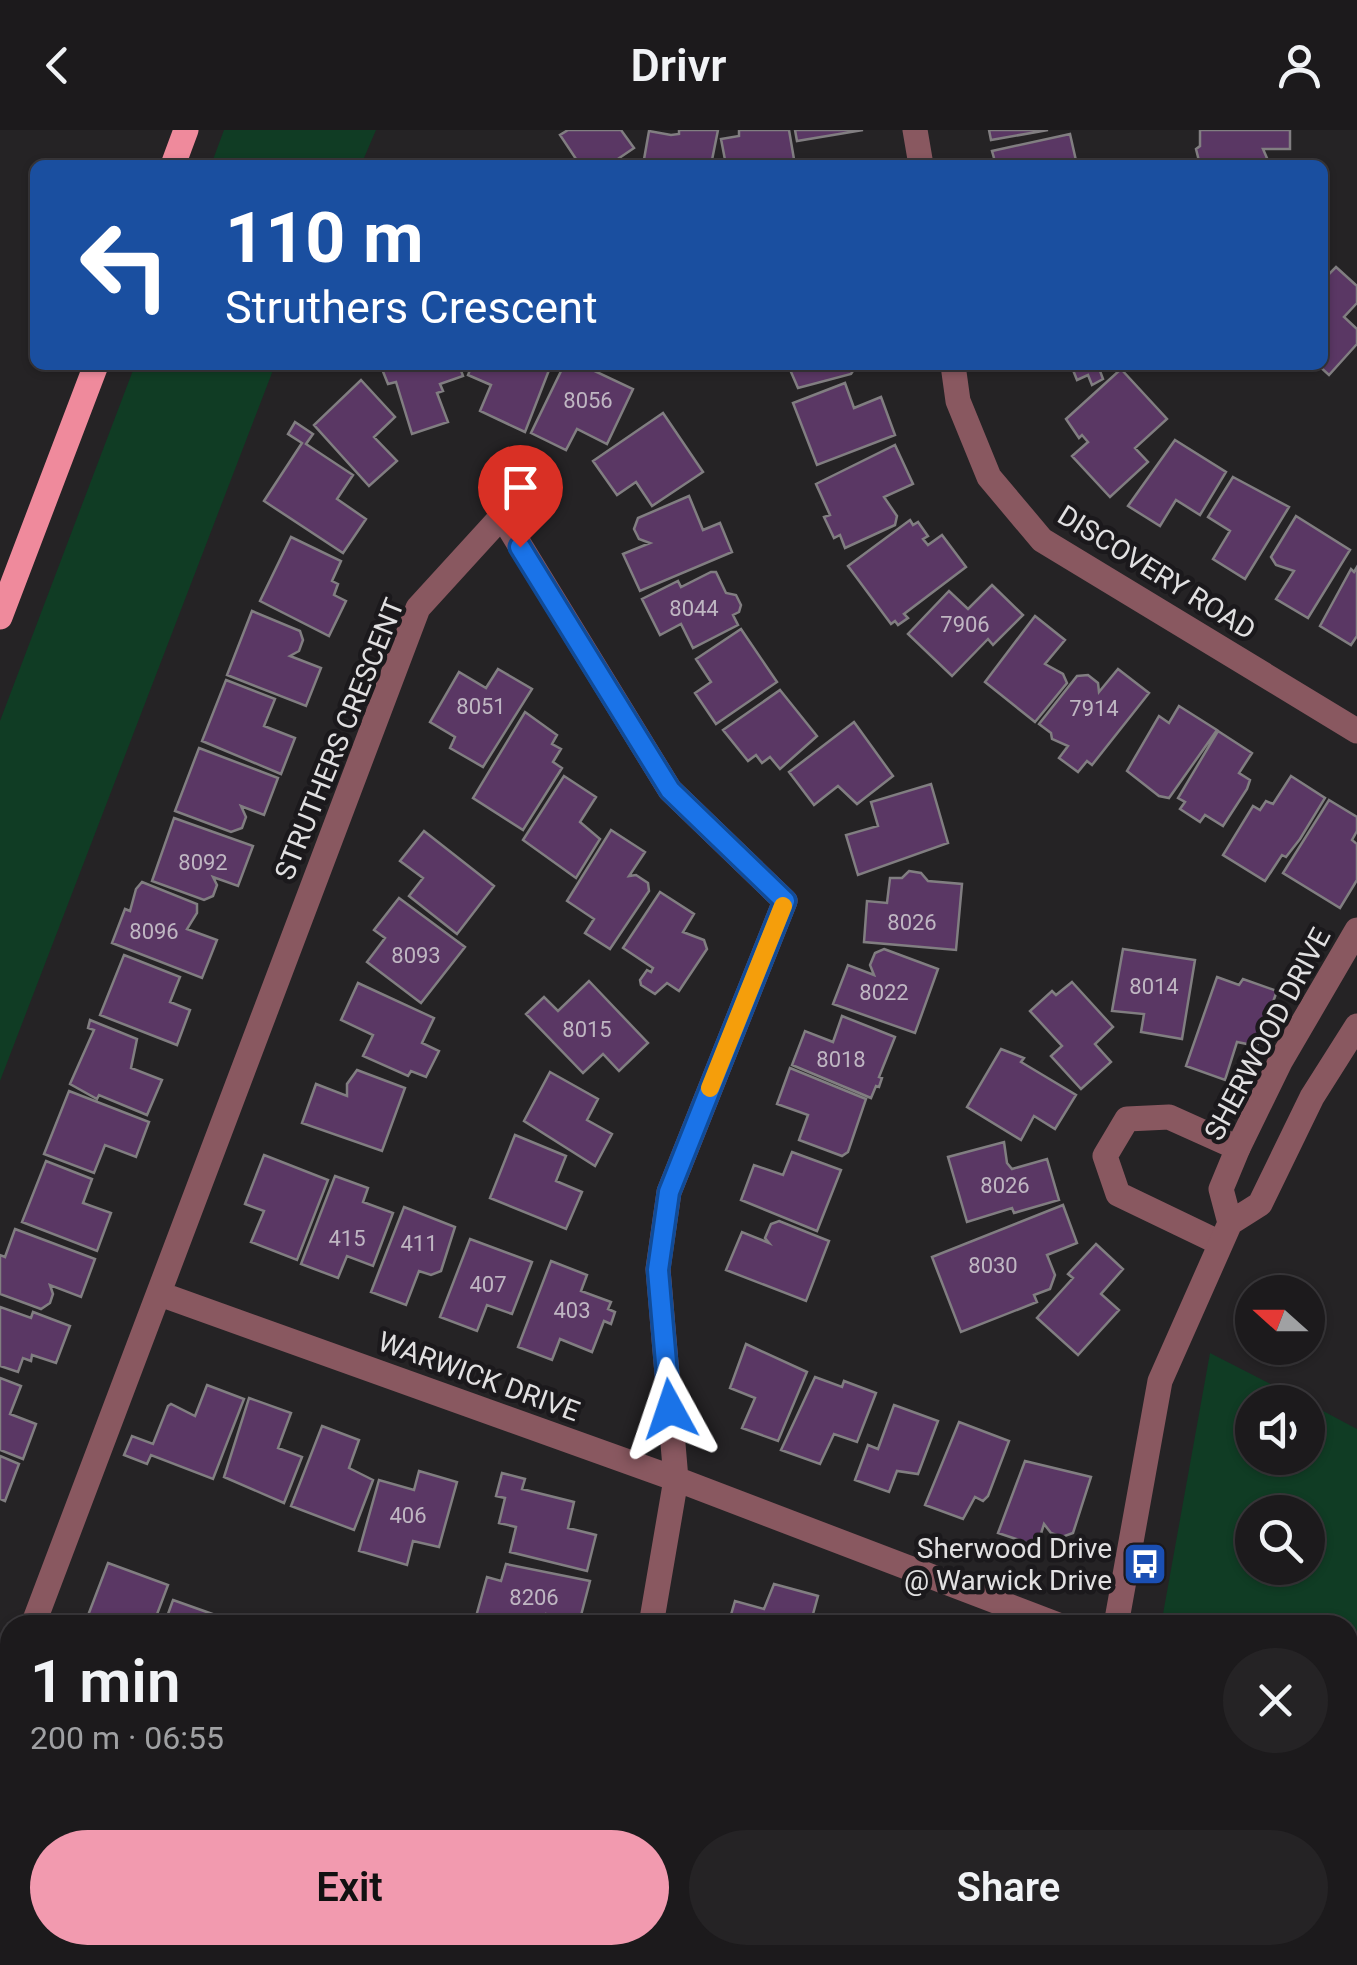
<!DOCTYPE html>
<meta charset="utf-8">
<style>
:root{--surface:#1c1a1c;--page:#252325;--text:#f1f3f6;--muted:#a0a1a3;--line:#3a383b;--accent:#f29aaf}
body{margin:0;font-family:Roboto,sans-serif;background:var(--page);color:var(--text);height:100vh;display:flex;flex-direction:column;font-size:38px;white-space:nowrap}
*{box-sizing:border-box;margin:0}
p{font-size:32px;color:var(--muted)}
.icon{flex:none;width:55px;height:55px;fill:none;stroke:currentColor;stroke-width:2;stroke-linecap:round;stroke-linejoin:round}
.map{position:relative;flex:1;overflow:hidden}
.panel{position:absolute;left:0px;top:1485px;width:1358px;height:350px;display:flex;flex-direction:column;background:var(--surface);border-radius:30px 30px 0 0;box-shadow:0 2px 8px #0004,0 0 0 2px var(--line)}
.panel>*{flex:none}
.banner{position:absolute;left:30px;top:30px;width:1298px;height:210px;border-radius:15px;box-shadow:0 2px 8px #0004,0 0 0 2px var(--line);background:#1a4fa0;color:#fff;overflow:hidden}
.needle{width:65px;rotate:291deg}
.buttons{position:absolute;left:1235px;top:1145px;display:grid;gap:20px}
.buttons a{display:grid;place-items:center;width:90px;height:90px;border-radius:50%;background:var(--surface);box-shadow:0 2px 8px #0004,0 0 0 2px var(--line);font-size:50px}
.pin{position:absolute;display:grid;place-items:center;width:85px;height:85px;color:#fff;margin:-102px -42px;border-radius:50% 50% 50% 0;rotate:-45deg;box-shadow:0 0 10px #0007}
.pin .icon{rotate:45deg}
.me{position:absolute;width:110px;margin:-55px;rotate:355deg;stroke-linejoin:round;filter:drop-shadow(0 0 8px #0008)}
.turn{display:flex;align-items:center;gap:35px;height:210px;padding:0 30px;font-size:45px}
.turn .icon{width:130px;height:130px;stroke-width:2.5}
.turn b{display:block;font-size:70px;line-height:85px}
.round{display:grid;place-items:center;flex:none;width:105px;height:105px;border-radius:52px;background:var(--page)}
.summary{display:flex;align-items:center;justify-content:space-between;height:170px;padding:0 30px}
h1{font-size:60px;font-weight:600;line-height:75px}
.cta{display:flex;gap:20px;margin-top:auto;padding:20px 30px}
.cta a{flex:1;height:115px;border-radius:60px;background:var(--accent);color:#111;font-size:40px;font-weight:600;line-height:115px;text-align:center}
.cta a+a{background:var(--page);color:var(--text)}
header{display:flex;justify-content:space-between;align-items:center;height:130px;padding:0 30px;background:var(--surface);font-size:45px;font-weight:600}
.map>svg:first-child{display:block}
.green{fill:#103c24;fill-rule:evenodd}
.building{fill:#5a3764;stroke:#817e81;stroke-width:2.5}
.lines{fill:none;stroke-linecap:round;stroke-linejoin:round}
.minor{stroke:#895860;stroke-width:25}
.tertiary{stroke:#895860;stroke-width:25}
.primary{stroke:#ef8a9c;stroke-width:25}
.route-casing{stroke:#114b97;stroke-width:25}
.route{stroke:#1a73e8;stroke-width:18}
.slow{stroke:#f59e0b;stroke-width:18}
.labels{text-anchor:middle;stroke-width:9;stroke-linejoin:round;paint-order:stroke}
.number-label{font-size:22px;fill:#bfb6c2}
.street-label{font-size:28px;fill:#e1e0e1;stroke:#1b191c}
.poi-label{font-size:28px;fill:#e1e0e1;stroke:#1b191c;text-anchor:end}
</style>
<header><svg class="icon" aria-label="back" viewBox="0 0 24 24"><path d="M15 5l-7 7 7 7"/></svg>Drivr<svg class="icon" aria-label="person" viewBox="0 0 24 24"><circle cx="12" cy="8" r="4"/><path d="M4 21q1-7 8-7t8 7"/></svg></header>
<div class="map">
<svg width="1357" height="1835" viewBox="0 0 1357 1835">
<rect width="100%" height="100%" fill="#252325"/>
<path class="green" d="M 224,0 L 376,0 L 361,35 L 211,35 Z
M 135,235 L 275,235 L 0,951 L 0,591 Z
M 1210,1223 L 1306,1272 L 1252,1272 L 1252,1328 L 1308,1328 L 1308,1273 L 1357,1299 L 1357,1835 L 1298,1835 L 1300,1825 L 1348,1825 L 1348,1495 L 1161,1495 ZM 1252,1382 L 1308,1382 L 1308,1438 L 1252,1438 Z"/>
<path class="building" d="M 568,0 L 621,0 L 634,18 L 609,35 L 580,35 L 560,5 Z
M 679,0 L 718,0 L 711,35 L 643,35 L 649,1 L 671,5 L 679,4 Z
M 739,0 L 789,0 L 795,35 L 726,35 L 721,9 L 739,6 Z
M 795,0 L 863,0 L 797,11 Z
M 989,0 L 1048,0 L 991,10 Z
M 1200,0 L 1290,0 L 1290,19 L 1263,19 L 1270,35 L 1200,35 L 1196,19 L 1200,16 Z
M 1070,4 L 1077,35 L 996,35 L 992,21 Z
M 1336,137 L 1357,156 L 1357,173 L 1344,187 L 1357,199 L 1357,214 L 1329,245 L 1318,235 L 1322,235 L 1322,151 Z
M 459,235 L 463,246 L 440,254 L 443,261 L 437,263 L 448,292 L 412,304 L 396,252 L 388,254 L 382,239 L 390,235 Z
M 472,235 L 551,235 L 525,302 L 480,281 L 491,255 L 468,245 Z
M 564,235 L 582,235 L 633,259 L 607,314 L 577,299 L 566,320 L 531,303 Z
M 788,235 L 857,235 L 851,244 L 798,258 Z
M 1071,235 L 1113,235 L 1100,241 L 1103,249 L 1092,255 L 1088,245 L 1077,250 Z
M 1121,239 L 1167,289 L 1135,318 L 1148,332 L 1110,367 L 1072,326 L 1088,312 L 1082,305 L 1079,308 L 1066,289 Z
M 361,250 L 395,287 L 374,307 L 397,331 L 369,356 L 314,295 Z
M 845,253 L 854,278 L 881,267 L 895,305 L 817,335 L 793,273 Z
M 663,283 L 703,342 L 652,376 L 636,352 L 617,365 L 593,331 Z
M 295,292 L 313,304 L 306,314 L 353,345 L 337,369 L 366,389 L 343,423 L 264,371 L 302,313 L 288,304 Z
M 1175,310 L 1226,342 L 1200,385 L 1176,370 L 1160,396 L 1128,376 Z
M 895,315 L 913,354 L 884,367 L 897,386 L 895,395 L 845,418 L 840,405 L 834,408 L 824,387 L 830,385 L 816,354 Z
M 1233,347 L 1289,377 L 1245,449 L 1213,429 L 1230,401 L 1208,387 Z
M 689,366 L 703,400 L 720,393 L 732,422 L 640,461 L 623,424 L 650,413 L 639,409 L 634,399 L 638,388 Z
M 1296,386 L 1350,420 L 1308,488 L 1276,469 L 1294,441 L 1276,435 L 1271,427 Z
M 910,390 L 913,395 L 918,392 L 928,406 L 923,409 L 928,415 L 942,405 L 966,437 L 904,484 L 908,488 L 898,495 L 895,491 L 891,494 L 848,436 Z
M 291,407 L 341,431 L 332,451 L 338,454 L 334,465 L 346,471 L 329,506 L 260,471 Z
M 1357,437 L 1357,506 L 1351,515 L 1320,496 L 1351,439 L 1354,442 Z
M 711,442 L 716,442 L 726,463 L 736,465 L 741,475 L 739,482 L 733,485 L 738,495 L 693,518 L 681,494 L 660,505 L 642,469 L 678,451 L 681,457 Z
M 992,455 L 1023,485 L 993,515 L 988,509 L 952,546 L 908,504 L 949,461 L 968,479 Z
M 252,481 L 300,501 L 303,510 L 299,521 L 290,526 L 321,538 L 306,576 L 227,545 Z
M 1035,486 L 1065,510 L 1045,534 L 1063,544 L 1067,553 L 1035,592 L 985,552 Z
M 741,499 L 777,552 L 716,594 L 695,563 L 711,552 L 696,529 Z
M 498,539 L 532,559 L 483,637 L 450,618 L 455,607 L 430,592 L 459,542 L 486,558 Z
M 1118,539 L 1149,563 L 1092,635 L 1087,631 L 1078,642 L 1059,628 L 1068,616 L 1052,609 L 1051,603 L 1039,594 L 1077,546 L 1088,545 L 1098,553 L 1099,562 Z
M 226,550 L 275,569 L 264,596 L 295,608 L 281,644 L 202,611 Z
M 780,560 L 817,606 L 780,639 L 770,627 L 762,633 L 756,625 L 748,631 L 723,600 Z
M 1179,576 L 1217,600 L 1169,668 L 1159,666 L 1127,641 L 1159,586 L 1169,593 Z
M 525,582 L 557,605 L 552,614 L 561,619 L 553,632 L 562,638 L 523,700 L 473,668 Z
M 854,592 L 893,646 L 857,674 L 838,656 L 814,675 L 789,642 Z
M 1218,601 L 1252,623 L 1239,643 L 1250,650 L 1247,659 L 1223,696 L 1205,685 L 1200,692 L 1180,679 L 1185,672 L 1178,668 Z
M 199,618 L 278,648 L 264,685 L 241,676 L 246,687 L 242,698 L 231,702 L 175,681 Z
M 564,646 L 596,667 L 580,692 L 600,709 L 576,748 L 523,710 Z
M 1291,646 L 1325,668 L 1300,709 L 1286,727 L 1282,725 L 1265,751 L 1223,725 L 1253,676 L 1260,680 L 1266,671 L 1273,674 Z
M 931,654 L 948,713 L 858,745 L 846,705 L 878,696 L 871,672 Z
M 1329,670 L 1357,687 L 1357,701 L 1352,710 L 1357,714 L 1357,750 L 1340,778 L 1283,743 Z
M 174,688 L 253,716 L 238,756 L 213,747 L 217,755 L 213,766 L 204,770 L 152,751 Z
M 611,700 L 645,722 L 629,746 L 636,745 L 648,753 L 649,761 L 610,819 L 585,803 L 594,789 L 567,771 Z
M 424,701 L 494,756 L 457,804 L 409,766 L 423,748 L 400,731 Z
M 909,741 L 921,743 L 928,751 L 962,754 L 956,820 L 864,812 L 867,771 L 887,773 L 890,748 L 902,748 Z
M 142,752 L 197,774 L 197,783 L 187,799 L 217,810 L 202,848 L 112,813 L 125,779 L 130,781 L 136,759 Z
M 660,762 L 694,784 L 683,802 L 704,810 L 707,819 L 679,861 L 667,853 L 655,864 L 641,855 L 640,850 L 647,840 L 651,842 L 653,838 L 623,818 Z
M 399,768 L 465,817 L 421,873 L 367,832 L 385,808 L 374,800 Z
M 884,819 L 938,839 L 915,903 L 833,874 L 848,835 L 874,845 L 870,835 L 875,823 Z
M 1123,819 L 1195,830 L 1182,909 L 1141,902 L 1144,884 L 1112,881 Z
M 124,825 L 180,847 L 170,872 L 190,880 L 177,915 L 100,885 Z
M 1217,847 L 1239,855 L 1243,849 L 1277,861 L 1257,916 L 1237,912 L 1225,950 L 1186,936 Z
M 589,851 L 648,913 L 619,941 L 603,924 L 583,943 L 526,884 L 544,867 L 558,881 Z
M 1072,852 L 1113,897 L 1095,914 L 1111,932 L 1081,959 L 1051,926 L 1062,916 L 1030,881 L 1052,861 L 1056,865 Z
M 358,853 L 434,888 L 422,913 L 439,921 L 426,947 L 411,941 L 408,946 L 363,926 L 373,905 L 341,890 Z
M 842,886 L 895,907 L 879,947 L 882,948 L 879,957 L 876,956 L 871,968 L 792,935 L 805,901 L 833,912 Z
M 90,890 L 137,909 L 131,938 L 162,950 L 147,985 L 99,965 L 97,969 L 70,954 L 94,900 L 88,898 Z
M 1001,919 L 1024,928 L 1021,932 L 1076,965 L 1055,999 L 1034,986 L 1021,1010 L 967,977 Z
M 790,938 L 866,969 L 848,1022 L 842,1026 L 799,1010 L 808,985 L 777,974 Z
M 357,940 L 405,958 L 382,1021 L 302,993 L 316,954 L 347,966 L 347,954 Z
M 550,942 L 598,969 L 587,990 L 612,1004 L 595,1036 L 524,991 Z
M 69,961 L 149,992 L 136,1027 L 105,1015 L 94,1043 L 44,1024 Z
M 515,1005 L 566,1026 L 556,1051 L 582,1062 L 566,1099 L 490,1068 Z
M 1004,1012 L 1007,1033 L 1012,1039 L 1047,1029 L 1059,1070 L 1014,1083 L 1012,1078 L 967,1092 L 948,1027 Z
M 792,1022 L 841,1040 L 817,1101 L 741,1070 L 754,1035 L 783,1045 Z
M 264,1025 L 328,1050 L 297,1130 L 251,1112 L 264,1081 L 245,1074 Z
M 46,1031 L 92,1049 L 83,1073 L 111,1083 L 97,1121 L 22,1092 Z
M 335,1046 L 368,1058 L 363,1072 L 393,1083 L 373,1136 L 347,1126 L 338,1148 L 301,1134 Z
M 1063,1075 L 1077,1113 L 1047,1125 L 1055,1145 L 1050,1159 L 1034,1165 L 1037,1172 L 961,1202 L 932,1127 Z
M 404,1077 L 455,1097 L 441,1141 L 431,1145 L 419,1141 L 406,1175 L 371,1162 Z
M 779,1091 L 829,1111 L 806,1171 L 726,1140 L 742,1102 L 769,1113 L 765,1108 L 771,1094 Z
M 15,1099 L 95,1129 L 81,1167 L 50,1155 L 53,1164 L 50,1173 L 41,1179 L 0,1164 L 0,1125 L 5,1127 Z
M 470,1109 L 532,1132 L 512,1184 L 487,1175 L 477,1201 L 440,1187 Z
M 1096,1114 L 1123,1139 L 1101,1164 L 1119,1180 L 1078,1225 L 1037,1188 L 1073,1148 L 1068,1144 Z
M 551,1131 L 587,1145 L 581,1161 L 611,1172 L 608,1179 L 615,1182 L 611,1194 L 604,1191 L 592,1222 L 560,1209 L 552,1230 L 518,1217 Z
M 0,1177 L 31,1188 L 33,1182 L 70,1196 L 56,1233 L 32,1225 L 31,1231 L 23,1228 L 18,1242 L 0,1236 Z
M 746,1214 L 807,1242 L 778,1311 L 742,1298 L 755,1268 L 730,1258 Z
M 815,1247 L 842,1257 L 844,1251 L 876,1263 L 857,1312 L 834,1304 L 820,1334 L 781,1320 Z
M 0,1248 L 21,1256 L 10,1284 L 36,1294 L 23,1329 L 0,1320 Z
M 207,1255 L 244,1269 L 213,1349 L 151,1325 L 147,1334 L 124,1325 L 132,1306 L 153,1314 L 168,1276 L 171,1274 L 195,1286 Z
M 249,1268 L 291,1283 L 278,1318 L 302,1327 L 284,1373 L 224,1347 Z
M 894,1275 L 938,1291 L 918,1344 L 897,1341 L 889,1362 L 855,1350 L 868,1315 L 878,1319 Z
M 959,1292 L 1009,1311 L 988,1366 L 983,1371 L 975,1367 L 963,1389 L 925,1375 Z
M 322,1296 L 359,1310 L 349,1338 L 373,1350 L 354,1400 L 291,1376 Z
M 0,1326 L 19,1334 L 5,1371 L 0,1369 Z
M 1025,1331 L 1091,1347 L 1073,1403 L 1062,1407 L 1051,1403 L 1044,1394 L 1037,1416 L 998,1403 Z
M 419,1341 L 457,1352 L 439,1417 L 413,1411 L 407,1435 L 359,1421 L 379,1350 L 414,1360 Z
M 502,1343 L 525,1349 L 522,1359 L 574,1372 L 568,1398 L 596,1405 L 587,1441 L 510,1422 L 516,1397 L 499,1393 L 505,1368 L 496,1366 Z
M 108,1433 L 168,1455 L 153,1495 L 106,1495 L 87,1488 Z
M 506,1434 L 590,1451 L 579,1493 L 546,1484 L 543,1495 L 493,1495 L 495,1487 L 477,1483 L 487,1447 L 501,1451 Z
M 774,1454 L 818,1466 L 810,1495 L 728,1495 L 735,1471 L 764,1479 Z
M 173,1470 L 235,1492 L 233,1495 L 164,1495 Z
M 0,1738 L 10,1741 L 10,1805 L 0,1801 Z
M 134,1825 L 203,1825 L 204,1835 L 135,1835 Z
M 242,1825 L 294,1825 L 279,1835 L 249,1835 Z
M 435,1825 L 489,1825 L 491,1834 L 498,1835 L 433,1835 Z
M 702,1825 L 766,1825 L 764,1835 Z
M 893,1825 L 943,1825 L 945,1830 L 945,1835 L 891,1835 Z
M 1167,1825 L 1241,1825 L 1239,1835 L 1172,1835 L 1165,1834 Z"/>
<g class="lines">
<path class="minor" d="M 915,0 L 921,35
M 953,235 L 958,271 L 989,347 L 1042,410 L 1357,601
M 1220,1113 L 1118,1064 L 1105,1026 L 1127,989 L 1169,987 L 1238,1018
M 160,1164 L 676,1349 L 1058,1495
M 33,1495 L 418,478 L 502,386 L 670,660 L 785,771 L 669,1062 L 658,1139 L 676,1349 L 651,1495
M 0,1581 L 10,1555
M 0,1645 L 10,1649
M 591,1835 L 593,1825"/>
<path class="tertiary" d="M 1230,1093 L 1221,1059 L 1238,1018 L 1280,932 L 1357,800
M 1116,1495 L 1160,1251 L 1230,1093 L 1260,1074 L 1312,967 L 1357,896
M 1055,1835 L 1056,1825"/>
<path class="primary" d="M 173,35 L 186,0
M 0,487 L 96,235"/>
</g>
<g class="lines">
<defs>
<path id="route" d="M 520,417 L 670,660 L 785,771 L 669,1062 L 658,1140 L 670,1279"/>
</defs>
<use href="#route" class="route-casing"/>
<use href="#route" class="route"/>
<path class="slow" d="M 710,958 L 783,776"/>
</g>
<defs>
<symbol id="bus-square" viewBox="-11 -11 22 22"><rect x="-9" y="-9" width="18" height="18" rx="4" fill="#1a4fb4" stroke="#1b191c"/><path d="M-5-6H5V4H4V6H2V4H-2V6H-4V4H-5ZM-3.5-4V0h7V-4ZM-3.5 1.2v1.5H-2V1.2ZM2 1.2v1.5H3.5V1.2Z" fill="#fff"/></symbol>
</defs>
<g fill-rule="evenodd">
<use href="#bus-square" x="1120" y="1409" width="50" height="50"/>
</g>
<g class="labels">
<g class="number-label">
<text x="588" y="278">8056</text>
<text x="694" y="486">8044</text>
<text x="965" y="502">7906</text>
<text x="481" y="584">8051</text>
<text x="1094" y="586">7914</text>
<text x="203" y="740">8092</text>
<text x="912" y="800">8026</text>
<text x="154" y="809">8096</text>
<text x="416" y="833">8093</text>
<text x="1154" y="864">8014</text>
<text x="884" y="870">8022</text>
<text x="587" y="907">8015</text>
<text x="841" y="937">8018</text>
<text x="1005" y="1063">8026</text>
<text x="347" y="1116">415</text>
<text x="419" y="1121">411</text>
<text x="993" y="1143">8030</text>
<text x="488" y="1162">407</text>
<text x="572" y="1188">403</text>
<text x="408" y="1393">406</text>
<text x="534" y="1475">8206</text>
</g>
<g class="street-label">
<text transform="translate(1157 442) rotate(32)" y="10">DISCOVERY ROAD</text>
<text transform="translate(339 609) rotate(-68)" y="10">STRUTHERS CRESCENT</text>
<text transform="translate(1267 904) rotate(-62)" y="10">SHERWOOD DRIVE</text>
<text transform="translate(479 1246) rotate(20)" y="10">WARWICK DRIVE</text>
</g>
<g class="poi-label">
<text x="1112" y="1428">Sherwood Drive<tspan x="1112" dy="32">@ Warwick Drive</tspan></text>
</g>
</g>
</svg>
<div class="buttons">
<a><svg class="needle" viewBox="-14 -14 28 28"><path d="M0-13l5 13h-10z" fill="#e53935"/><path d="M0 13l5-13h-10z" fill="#a0a1a3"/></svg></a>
<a><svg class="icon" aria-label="sound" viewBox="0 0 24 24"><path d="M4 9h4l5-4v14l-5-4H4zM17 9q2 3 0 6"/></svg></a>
<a><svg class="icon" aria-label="search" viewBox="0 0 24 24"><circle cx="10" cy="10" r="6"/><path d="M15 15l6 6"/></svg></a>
</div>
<div class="pin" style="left:520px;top:417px;background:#d93025"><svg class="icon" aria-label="arrive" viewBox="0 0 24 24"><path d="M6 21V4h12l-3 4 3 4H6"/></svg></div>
<svg class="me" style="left:670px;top:1279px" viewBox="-20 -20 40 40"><path d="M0-17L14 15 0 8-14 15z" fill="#1a73e8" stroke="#fff" stroke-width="4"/></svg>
<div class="banner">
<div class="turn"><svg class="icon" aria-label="left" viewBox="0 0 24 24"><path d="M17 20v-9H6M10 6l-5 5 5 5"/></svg><div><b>110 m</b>Struthers Crescent</div></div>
</div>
<section class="panel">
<div class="summary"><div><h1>1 min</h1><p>200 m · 06:55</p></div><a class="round"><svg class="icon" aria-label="close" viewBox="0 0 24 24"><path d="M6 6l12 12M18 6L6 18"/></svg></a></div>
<div class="cta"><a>Exit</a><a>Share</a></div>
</section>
</div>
